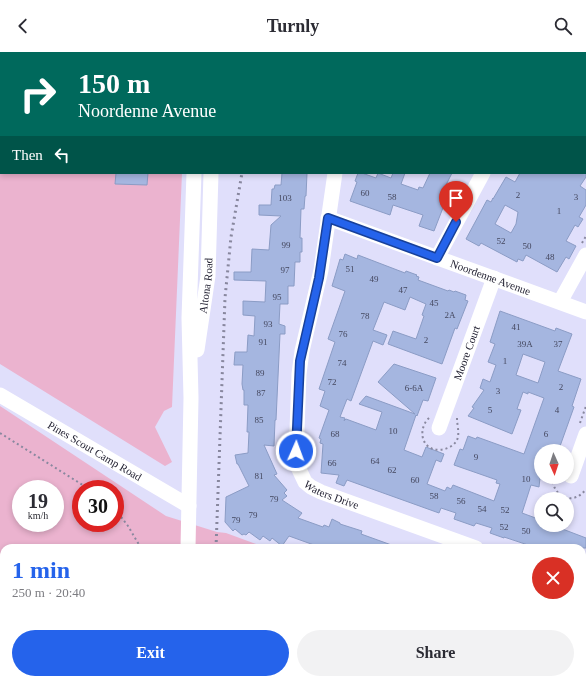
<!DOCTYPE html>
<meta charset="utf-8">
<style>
:root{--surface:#fff;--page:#f2f2f3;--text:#2b2b33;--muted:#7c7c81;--accent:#2563eb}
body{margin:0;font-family:Georgia,serif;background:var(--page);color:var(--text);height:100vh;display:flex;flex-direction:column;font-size:15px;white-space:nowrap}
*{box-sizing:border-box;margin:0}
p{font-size:13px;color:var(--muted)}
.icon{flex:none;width:22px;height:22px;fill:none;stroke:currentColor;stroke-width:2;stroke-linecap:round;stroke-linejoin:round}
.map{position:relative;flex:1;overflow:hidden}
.drawer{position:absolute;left:0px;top:492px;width:586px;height:140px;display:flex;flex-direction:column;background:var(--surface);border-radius:12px 12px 0 0;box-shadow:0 2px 6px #0003}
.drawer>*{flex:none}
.top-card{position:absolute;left:0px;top:0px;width:586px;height:122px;box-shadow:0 2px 6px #0003;background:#00695c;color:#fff;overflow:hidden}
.needle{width:26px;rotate:177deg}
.buttons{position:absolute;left:534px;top:392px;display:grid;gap:8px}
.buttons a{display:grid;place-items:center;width:40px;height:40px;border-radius:50%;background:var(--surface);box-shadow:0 2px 6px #0003;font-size:20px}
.speed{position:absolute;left:12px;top:428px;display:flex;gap:8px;font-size:20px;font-weight:700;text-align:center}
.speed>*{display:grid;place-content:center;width:52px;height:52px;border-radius:50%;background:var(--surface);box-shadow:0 2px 6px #0003;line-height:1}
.speed small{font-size:10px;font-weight:400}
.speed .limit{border:6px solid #d22;background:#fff;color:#111}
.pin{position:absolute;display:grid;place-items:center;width:34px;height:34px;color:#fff;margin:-41px -17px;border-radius:50% 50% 50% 0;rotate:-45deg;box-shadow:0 0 4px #0007}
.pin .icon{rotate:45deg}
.me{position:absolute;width:44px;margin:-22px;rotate:2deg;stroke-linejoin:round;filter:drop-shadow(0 0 3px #0008)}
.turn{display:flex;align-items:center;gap:14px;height:84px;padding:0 12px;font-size:18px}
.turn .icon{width:52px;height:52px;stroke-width:2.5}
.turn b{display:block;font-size:28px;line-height:34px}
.then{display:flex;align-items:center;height:38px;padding:0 12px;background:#0003;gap:8px;font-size:15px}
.round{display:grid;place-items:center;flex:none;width:42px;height:42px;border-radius:21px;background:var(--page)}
.summary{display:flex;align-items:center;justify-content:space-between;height:68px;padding:0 12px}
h1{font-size:24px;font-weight:700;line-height:30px;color:var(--accent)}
.action{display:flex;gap:8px;margin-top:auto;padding:8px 12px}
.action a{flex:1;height:46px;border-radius:24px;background:var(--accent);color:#fff;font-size:16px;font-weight:700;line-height:46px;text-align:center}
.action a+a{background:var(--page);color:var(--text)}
header{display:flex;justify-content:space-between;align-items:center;height:52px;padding:0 12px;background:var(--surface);font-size:18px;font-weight:700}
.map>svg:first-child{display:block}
.green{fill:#ebb3cf;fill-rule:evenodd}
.building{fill:#a5b6e0;stroke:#8b9cc5;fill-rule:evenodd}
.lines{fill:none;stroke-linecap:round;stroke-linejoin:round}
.path{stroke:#89889f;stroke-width:2;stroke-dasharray:2 3;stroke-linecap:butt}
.minor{stroke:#fff;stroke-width:15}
.rail{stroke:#88879e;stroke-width:3;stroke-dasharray:2 4;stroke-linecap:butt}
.route-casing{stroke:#184099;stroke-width:10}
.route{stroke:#2563eb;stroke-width:7}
.labels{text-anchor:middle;stroke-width:3.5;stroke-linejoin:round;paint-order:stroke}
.number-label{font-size:9px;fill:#44475e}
.street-label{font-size:11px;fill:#232233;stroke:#e0dffb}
</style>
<header><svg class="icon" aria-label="back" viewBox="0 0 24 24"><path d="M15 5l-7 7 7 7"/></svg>Turnly<svg class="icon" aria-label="search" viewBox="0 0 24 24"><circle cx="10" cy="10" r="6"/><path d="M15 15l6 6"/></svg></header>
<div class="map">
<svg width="586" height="632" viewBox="0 0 586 632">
<rect width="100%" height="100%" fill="#e0dffb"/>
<path class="green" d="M 0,0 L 190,0 L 1,1 L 1,121 L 182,121 L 172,355 L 164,359 L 155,375 L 172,410 L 165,414 L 0,312 Z
M 0,354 L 166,464 L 217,480 L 226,481 L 267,496 L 4,496 L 4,628 L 582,628 L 582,610 L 586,611 L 586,632 L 0,632 ZM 21,437 L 55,437 L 55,471 L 21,471 ZM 81,437 L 115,437 L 115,471 L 81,471 Z"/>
<path class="building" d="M 116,121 L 148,121 L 147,133 L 115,132 Z
M 282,121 L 307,121 L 306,144 L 305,144 L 304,157 L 301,157 L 300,186 L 302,186 L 302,200 L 300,200 L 300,210 L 295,210 L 294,234 L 288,234 L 288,252 L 280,252 L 279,272 L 285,274 L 285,282 L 280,282 L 276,368 L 275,368 L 274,394 L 264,393 L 277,422 L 274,423 L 287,438 L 284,441 L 287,444 L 282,448 L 302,461 L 298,466 L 323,475 L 324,473 L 329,475 L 332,467 L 340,471 L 340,472 L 362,479 L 361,482 L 397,495 L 397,496 L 313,496 L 314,493 L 289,484 L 282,494 L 272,486 L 270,489 L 263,484 L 260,488 L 249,480 L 246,483 L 244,482 L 242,483 L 235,477 L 233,479 L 225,470 L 226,445 L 249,434 L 238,412 L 237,412 L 235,403 L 248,401 L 249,380 L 247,380 L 248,353 L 244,353 L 244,338 L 243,338 L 242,332 L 243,313 L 234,313 L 235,300 L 247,300 L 248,283 L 254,284 L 255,264 L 243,263 L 243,249 L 265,250 L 266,229 L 234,228 L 234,220 L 251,220 L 252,197 L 269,198 L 271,173 L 281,164 L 259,163 L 259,153 L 271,153 L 272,137 L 274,137 L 275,133 L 281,133 Z
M 358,121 L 362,121 L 376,126 L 378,121 L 391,126 L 393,121 L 405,121 L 401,132 L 418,138 L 419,135 L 423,136 L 430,121 L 452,121 L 440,145 L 446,148 L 434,179 L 419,174 L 423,163 L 393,153 L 390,163 L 350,149 L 357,130 L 355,129 Z
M 520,121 L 586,121 L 586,125 L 580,134 L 586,138 L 586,153 L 579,165 L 583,167 L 578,175 L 575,173 L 566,189 L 576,194 L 569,207 L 566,205 L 557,220 L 526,203 L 523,209 L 518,207 L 517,210 L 481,191 L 479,194 L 466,187 L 487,148 L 491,150 L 493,146 L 493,147 L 506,125 L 515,130 ZM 505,153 L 518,160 L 516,172 L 511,181 L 495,172 Z
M 345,202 L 357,207 L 358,203 L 405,221 L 406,219 L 417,223 L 416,224 L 419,225 L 418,228 L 448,239 L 449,238 L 454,240 L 455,239 L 466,243 L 465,248 L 468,249 L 457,277 L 455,276 L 442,312 L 388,292 L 393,279 L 416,287 L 424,264 L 422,263 L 426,252 L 410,245 L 405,258 L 384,250 L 373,278 L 387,283 L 383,293 L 373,289 L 351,349 L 347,347 L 340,365 L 345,366 L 344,369 L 346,367 L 376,378 L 382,360 L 359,352 L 366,344 L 415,362 L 378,330 L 394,312 L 436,326 L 428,349 L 423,348 L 417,364 L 416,363 L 404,398 L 422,405 L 426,395 L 444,402 L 441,410 L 436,408 L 427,432 L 445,439 L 447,435 L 451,437 L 453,433 L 494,449 L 500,432 L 496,431 L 497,428 L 454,413 L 460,397 L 463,398 L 468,384 L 476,387 L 477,385 L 524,402 L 544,346 L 528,340 L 528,342 L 523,340 L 517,357 L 521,358 L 512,382 L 468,364 L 474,356 L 472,355 L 484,338 L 480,336 L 483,327 L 490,330 L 496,313 L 488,310 L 495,292 L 490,290 L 500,259 L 555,279 L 556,276 L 572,282 L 558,319 L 581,327 L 572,354 L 574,355 L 559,397 L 553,395 L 552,399 L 541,399 L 541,417 L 539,435 L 531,433 L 522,461 L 541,468 L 541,473 L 552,473 L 586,486 L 586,496 L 537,496 L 504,485 L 504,486 L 490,481 L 492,476 L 476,471 L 474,474 L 454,467 L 456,461 L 441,456 L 439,461 L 347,428 L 344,434 L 336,431 L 339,423 L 321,421 L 323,392 L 320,391 L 321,387 L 319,386 L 329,358 L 320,354 L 325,339 L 319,337 L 335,290 L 328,287 L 345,239 L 332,234 L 340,207 L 343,208 ZM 523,302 L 545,310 L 538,331 L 516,323 Z"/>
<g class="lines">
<path class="path" d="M 0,35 L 1,35
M 582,191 L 586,184
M 429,366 C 420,374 419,392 433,397 C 442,400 456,395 458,385 C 459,379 457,372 457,366
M 580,371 L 586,354
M 0,381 L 89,437
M 552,425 C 553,446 574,454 586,437
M 115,457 L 128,474 L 141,496
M 0,550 L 4,546
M 146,632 L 146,628"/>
<g class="minor">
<path d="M 151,1 L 155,0"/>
<path d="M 197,1 L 197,0"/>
<path d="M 215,1 L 215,0"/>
<path d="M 379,1 L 379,0"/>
<path d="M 547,1 L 548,0"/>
<path id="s1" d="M 335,121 L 321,218 L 302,299 L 299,322 L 296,407 L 298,415 L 305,430 L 311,435 L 321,440 L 476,496"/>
<path id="s2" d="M 328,166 L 586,260"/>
<path d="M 437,206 L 483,121"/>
<path d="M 560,250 L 586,203"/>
<path id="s3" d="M 197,298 L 208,224 L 211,121"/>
<path id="s4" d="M 0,343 L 189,454"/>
<path id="s5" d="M 439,376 L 494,226"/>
<path d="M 571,424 L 586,382"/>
<path d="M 188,496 L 191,346 L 189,266 L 194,121"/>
<path d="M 582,535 L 586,536"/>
<path d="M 183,632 L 184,628"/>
</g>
<path class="rail" d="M 278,1 L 278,0
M 216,496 L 225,246 L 231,185 L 242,121
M 211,632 L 211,628"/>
</g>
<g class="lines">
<defs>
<path id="route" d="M 296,399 L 300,309 L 319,226 L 328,166 L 437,206 L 456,170"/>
</defs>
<use href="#route" class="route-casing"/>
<use href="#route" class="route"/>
</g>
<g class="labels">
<g class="number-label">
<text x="365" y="144">60</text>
<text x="518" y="146">2</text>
<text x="392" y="148">58</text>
<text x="576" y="148">3</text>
<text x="285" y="149">103</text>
<text x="559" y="162">1</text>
<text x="501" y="192">52</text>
<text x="286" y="196">99</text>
<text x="527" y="197">50</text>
<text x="550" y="208">48</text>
<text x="350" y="220">51</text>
<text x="285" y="221">97</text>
<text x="374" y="230">49</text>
<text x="403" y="241">47</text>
<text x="277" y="248">95</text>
<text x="434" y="254">45</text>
<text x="450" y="266">2A</text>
<text x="365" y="267">78</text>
<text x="268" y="275">93</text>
<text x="516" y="278">41</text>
<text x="343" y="285">76</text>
<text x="426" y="291">2</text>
<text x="263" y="293">91</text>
<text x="525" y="295">39A</text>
<text x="558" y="295">37</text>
<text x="505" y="312">1</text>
<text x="342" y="314">74</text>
<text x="260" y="324">89</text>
<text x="332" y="333">72</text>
<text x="561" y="338">2</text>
<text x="414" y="339">6-6A</text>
<text x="498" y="342">3</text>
<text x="261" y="344">87</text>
<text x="490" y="361">5</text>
<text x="557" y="361">4</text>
<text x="259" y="371">85</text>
<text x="393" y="382">10</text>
<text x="335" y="385">68</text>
<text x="546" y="385">6</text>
<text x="476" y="408">9</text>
<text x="375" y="412">64</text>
<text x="332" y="414">66</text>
<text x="392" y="421">62</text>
<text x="259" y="427">81</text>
<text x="526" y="430">10</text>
<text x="415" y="431">60</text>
<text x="434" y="447">58</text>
<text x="274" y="450">79</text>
<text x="461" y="452">56</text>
<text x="482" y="460">54</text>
<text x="505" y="461">52</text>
<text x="253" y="466">79</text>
<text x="236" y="471">79</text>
<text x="504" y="478">52</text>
<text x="526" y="482">50</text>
</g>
<g class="street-label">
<text dy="4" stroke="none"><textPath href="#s2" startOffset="173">Noordenne Avenue</textPath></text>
<text dy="4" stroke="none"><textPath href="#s3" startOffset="65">Altona Road</textPath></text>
<text dy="4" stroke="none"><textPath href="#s5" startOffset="80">Moore Court</textPath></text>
<text dy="4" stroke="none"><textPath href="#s4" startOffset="110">Pines Scout Camp Road</textPath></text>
<text dy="4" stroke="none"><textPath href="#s1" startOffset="344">Waters Drive</textPath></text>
</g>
</g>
</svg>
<div class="buttons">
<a><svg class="needle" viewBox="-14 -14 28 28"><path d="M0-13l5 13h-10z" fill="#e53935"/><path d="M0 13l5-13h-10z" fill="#7c7c81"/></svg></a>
<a><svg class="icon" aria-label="search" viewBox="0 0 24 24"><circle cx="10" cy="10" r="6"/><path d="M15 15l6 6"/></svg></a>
</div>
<div class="speed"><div>19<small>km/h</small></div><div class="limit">30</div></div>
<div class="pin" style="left:456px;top:170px;background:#d93025"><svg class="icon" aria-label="arrive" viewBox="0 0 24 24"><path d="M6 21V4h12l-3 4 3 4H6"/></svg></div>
<svg class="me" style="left:296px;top:399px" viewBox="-20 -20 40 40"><circle r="17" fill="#2563eb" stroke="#fff" stroke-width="3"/><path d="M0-11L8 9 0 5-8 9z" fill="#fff"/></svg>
<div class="top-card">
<div class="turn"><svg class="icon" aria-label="right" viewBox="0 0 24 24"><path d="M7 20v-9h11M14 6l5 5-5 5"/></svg><div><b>150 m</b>Noordenne Avenue</div></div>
<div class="then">Then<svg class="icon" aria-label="left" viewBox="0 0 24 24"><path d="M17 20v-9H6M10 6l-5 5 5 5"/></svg></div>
</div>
<section class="drawer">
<div class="summary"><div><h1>1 min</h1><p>250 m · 20:40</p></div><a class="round" style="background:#d93025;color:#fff"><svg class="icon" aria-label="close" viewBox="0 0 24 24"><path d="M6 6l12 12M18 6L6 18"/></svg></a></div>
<div class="action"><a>Exit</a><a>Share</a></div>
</section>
</div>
